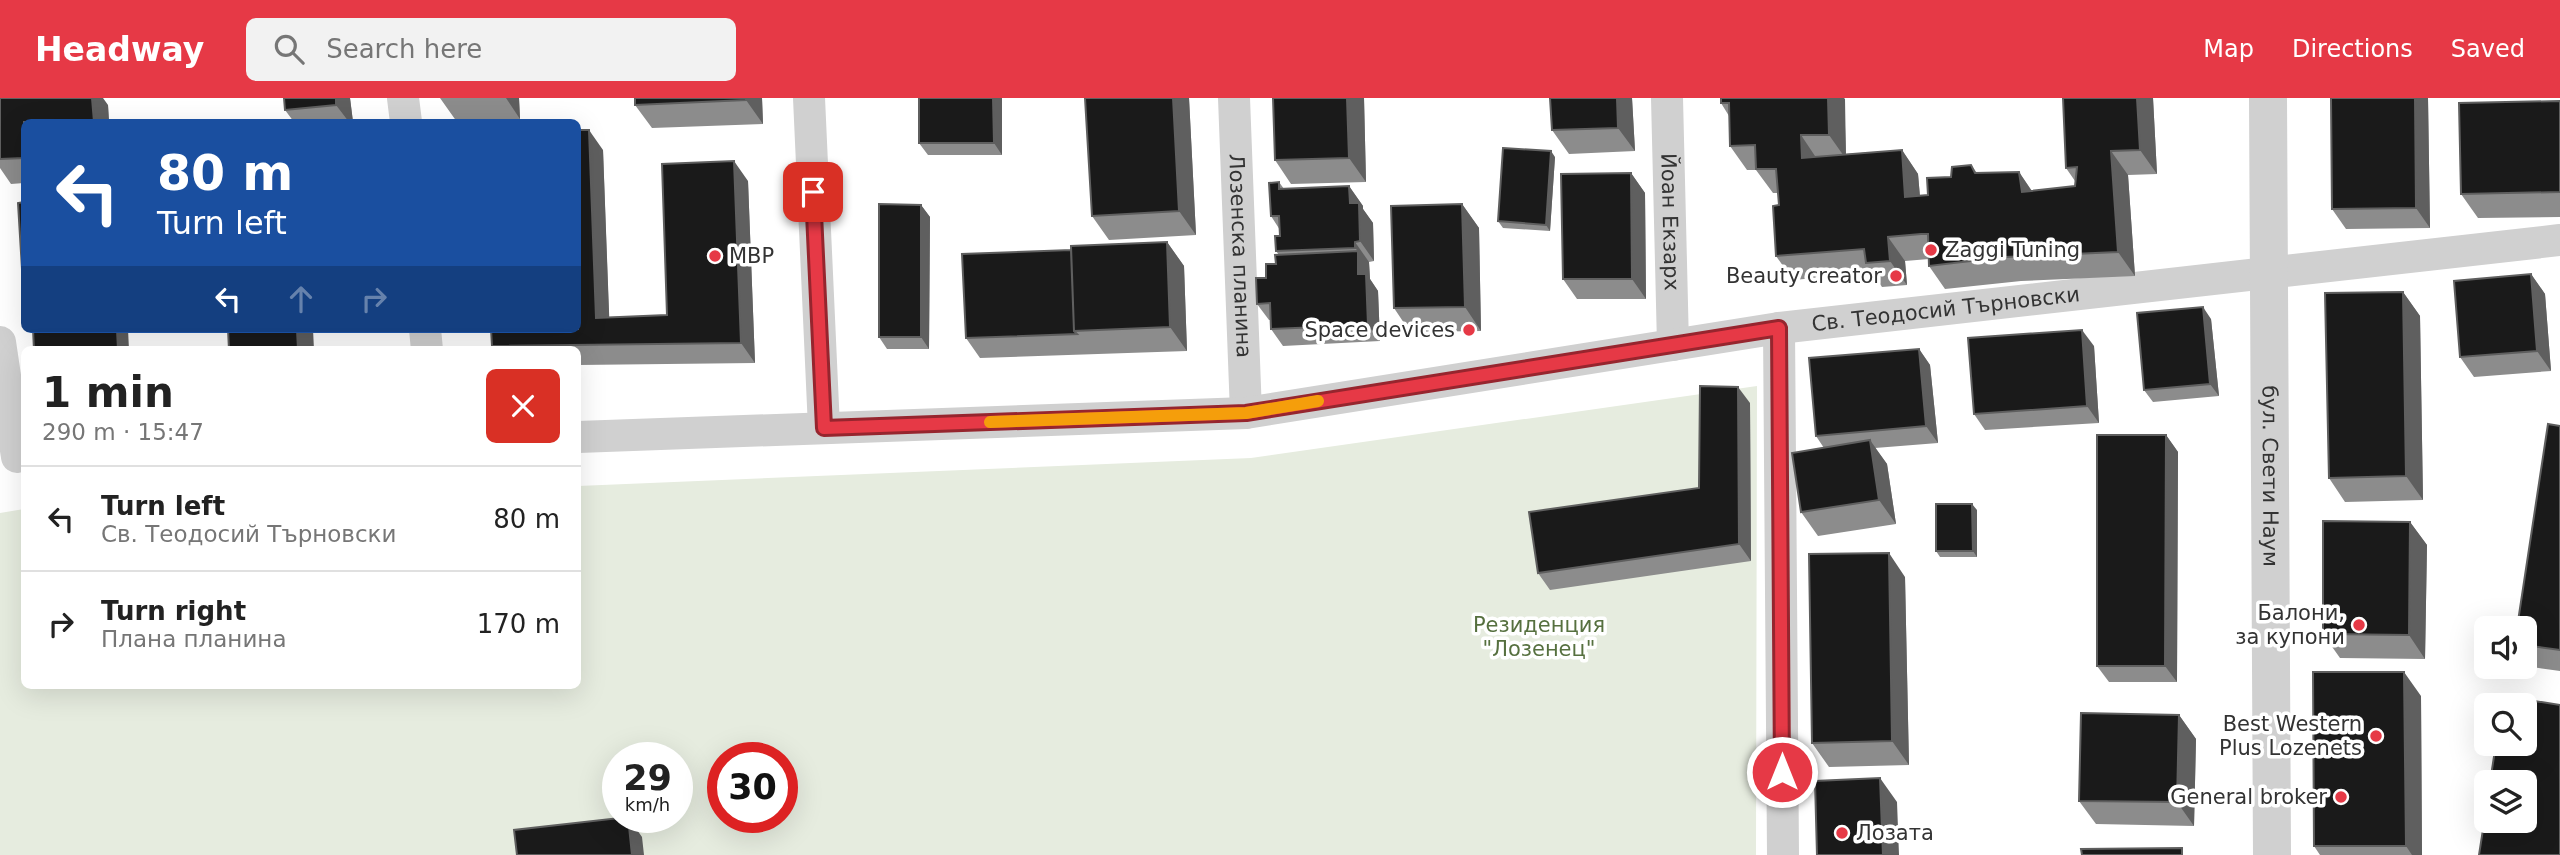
<!DOCTYPE html>
<meta charset="utf-8">
<style>
:root{--surface:#fff;--page:#f2f2f2;--text:#222;--muted:#767676;--line:#e0e0e0;--accent:#e63946}
body{margin:0;font-family:"DejaVu Sans",sans-serif;background:var(--page);color:var(--text);height:100vh;display:flex;flex-direction:column;font-size:26px;white-space:nowrap}
*{box-sizing:border-box;margin:0}
p{font-size:23px;color:var(--muted)}
.icon{flex:none;width:38px;height:38px;fill:none;stroke:currentColor;stroke-width:2;stroke-linecap:round;stroke-linejoin:round}
.map{position:relative;flex:1;overflow:hidden}
.drawer{position:absolute;left:21px;top:248px;width:560px;height:343px;display:flex;flex-direction:column;background:var(--surface);border-radius:10px;box-shadow:0 7px 28px #0002}
.drawer>*{flex:none}
.banner{position:absolute;left:21px;top:21px;width:560px;height:214px;border-radius:10px;box-shadow:0 7px 28px #0002;background:#1a4fa0;color:#fff;overflow:hidden}
.buttons{position:absolute;left:2474px;top:518px;display:grid;gap:14px}
.buttons a{display:grid;place-items:center;width:63px;height:63px;border-radius:10px;background:var(--surface);box-shadow:0 7px 28px #0002;font-size:35px}
.speed{position:absolute;left:602px;top:644px;display:flex;gap:14px;font-size:35px;font-weight:700;text-align:center}
.speed>*{display:grid;place-content:center;width:91px;height:91px;border-radius:50%;background:var(--surface);box-shadow:0 7px 28px #0002;line-height:1}
.speed small{font-size:18px;font-weight:400}
.speed .limit{border:10px solid #d22;background:#fff;color:#111}
.pin{position:absolute;display:grid;place-items:center;width:60px;height:60px;color:#fff;margin:-30px;border-radius:14px;box-shadow:0 4px 10px #0006}
.me{position:absolute;width:77px;margin:-38px;rotate:0deg;stroke-linejoin:round;filter:drop-shadow(0 0 5px #0008)}
.turn{display:flex;align-items:center;gap:24px;height:147px;padding:0 21px;font-size:32px}
.turn .icon{width:91px;height:91px;stroke-width:2.5}
.turn b{display:block;font-size:49px;line-height:60px}
.lanes{display:flex;align-items:center;height:66px;padding:0 21px;background:#0003;justify-content:center;gap:35px;direction:ltr}
.lanes .off{opacity:.35}
.round{display:grid;place-items:center;flex:none;width:74px;height:74px;border-radius:10px;background:var(--page)}
.head{display:flex;align-items:center;justify-content:space-between;height:119px;padding:0 21px}
h1{font-size:42px;font-weight:600;line-height:52px}
ul{padding:0;list-style:none}
li{display:flex;align-items:center;gap:21px;height:105px;padding:0 21px;border-top:2px solid var(--line)}
li div{flex:1}
li b{display:block;font-size:26px}
li em{font-style:normal}
header{display:flex;align-items:center;gap:42px;box-sizing:border-box;height:98px;padding:0 35px;background:var(--accent);color:#fff}
header strong{font-size:33px}
nav{display:flex;gap:38px;margin-inline-start:auto;font-size:24px}
.search{width:490px;height:63px;background:var(--page);display:flex;align-items:center;gap:18px;box-sizing:border-box;padding:0 24px;border-radius:10px;color:var(--muted);font-size:26px}
.map>svg:first-child{display:block}
.green{fill:#e6ecdf;fill-rule:evenodd}
.lines{fill:none;stroke-linecap:round;stroke-linejoin:round}
.minor{stroke:#d0d0d0;stroke-width:32}
.tertiary{stroke:#d0d0d0;stroke-width:38}
.wall{fill:#8c8c8c}
.shaded-wall{fill:#5f5f5f}
.building{fill:#1a1a1a;stroke:#5f5f5f;stroke-width:2}
.route-casing{stroke:#96252e;stroke-width:18}
.route{stroke:#e63946;stroke-width:12}
.slow{stroke:#f59e0b;stroke-width:12}
.poi-dot{fill:#e63946;stroke:#fff;stroke-width:2.5}
.labels{text-anchor:middle;stroke-width:7;stroke-linejoin:round;paint-order:stroke}
.street-label{font-size:21px;fill:#333;stroke:#fff}
.poi-label{font-size:21px;fill:#333;stroke:#fff;text-anchor:end}
.park-label{font-size:21px;fill:#56703f;stroke:#fff}
</style>
<header>
<strong>Headway</strong>
<div class="search"><svg class="icon" aria-label="search" viewBox="0 0 24 24"><circle cx="10" cy="10" r="6"/><path d="M15 15l6 6"/></svg>Search here</div>
<nav><a>Map</a><a>Directions</a><a>Saved</a></nav>
</header>
<div class="map">
<svg width="2560" height="757" viewBox="0 0 2560 757">
<rect width="100%" height="100%" fill="#fff"/>
<path class="green" d="M 1757,288 L 1756,757 L 0,757 L 0,415 L 24,411 L 24,588 L 578,588 L 578,388 L 1251,360 ZM 618,660 L 677,660 L 677,719 L 618,719 ZM 723,660 L 782,660 L 782,719 L 723,719 Z"/>
<g class="lines">
<g class="minor">
<path d="M 403,0 L 406,24"/>
<path d="M 809,0 L 824,330"/>
<path id="s1" d="M 1234,0 L 1246,315"/>
<path id="s2" d="M 1667,0 L 1673,247"/>
<path d="M 1779,230 L 1783,757"/>
<path d="M 425,231 L 427,252"/>
<path d="M 0,244 L 17,359"/>
<path id="s3" d="M 578,339 L 1246,315 L 1779,230 L 2560,142"/>
</g>
<path class="tertiary" id="s4" d="M 2268,0 L 2272,757"/>
</g>
<path class="wall" d="M 0,0 L 108,7 L 109,24 L 24,24 L 24,85 L 11,86 L 0,70 Z
M 350,0 L 353,24 L 294,24 L 285,12 Z
M 440,0 L 519,0 L 520,21 L 457,24 Z
M 635,0 L 762,0 L 763,26 L 652,30 L 635,7 Z
M 1002,0 L 1002,57 L 928,57 L 919,45 Z
M 1189,0 L 1196,137 L 1109,142 L 1092,118 Z
M 1364,0 L 1366,84 L 1291,86 L 1275,62 Z
M 1632,0 L 1635,53 L 1569,56 L 1552,32 Z
M 1721,0 L 1844,0 L 1846,56 L 1902,52 L 1918,76 L 1920,98 L 1928,97 L 1951,79 L 1971,67 L 1977,75 L 2019,74 L 2032,93 L 2075,88 L 2075,83 L 2066,70 L 2063,0 L 2153,0 L 2157,76 L 2128,77 L 2135,178 L 2021,183 L 1945,191 L 1929,168 L 1929,161 L 1905,163 L 1907,187 L 1882,189 L 1873,175 L 1793,182 L 1776,158 L 1779,107 L 1778,95 L 1773,95 L 1756,72 L 1747,72 L 1730,48 L 1729,18 L 1721,5 Z
M 2331,0 L 2428,0 L 2430,130 L 2346,131 L 2332,111 Z
M 2560,3 L 2560,119 L 2478,120 L 2461,96 Z
M 603,52 L 609,219 L 667,217 L 748,83 L 755,265 L 578,267 L 578,252 L 495,252 L 492,248 Z
M 1555,59 L 1550,133 L 1503,130 L 1498,123 Z
M 1631,75 L 1645,95 L 1646,201 L 1577,201 L 1563,181 Z
M 1279,84 L 1284,91 L 1349,88 L 1363,108 L 1363,111 L 1373,125 L 1374,163 L 1369,164 L 1370,181 L 1378,193 L 1380,243 L 1283,248 L 1271,231 L 1271,222 L 1269,222 L 1257,206 L 1266,180 L 1276,166 L 1279,157 L 1276,153 L 1280,138 L 1280,132 L 1271,118 Z
M 1462,106 L 1479,130 L 1481,233 L 1410,234 L 1394,210 Z
M 921,107 L 930,119 L 929,251 L 887,251 L 879,239 Z
M 1167,144 L 1184,168 L 1187,253 L 980,260 L 966,240 L 1071,152 Z
M 2531,176 L 2545,196 L 2551,273 L 2474,279 L 2460,259 Z
M 2403,194 L 2420,218 L 2423,402 L 2345,404 L 2329,380 Z
M 2211,221 L 2219,298 L 2153,304 L 2144,292 Z
M 2094,248 L 2099,325 L 1985,332 L 1974,316 Z
M 1919,251 L 1930,267 L 1938,345 L 1875,350 L 1887,366 L 1896,426 L 1818,438 L 1801,414 L 1824,350 L 1816,338 Z
M 1750,305 L 1751,463 L 1550,492 L 1538,475 L 1699,390 Z
M 2560,328 L 2560,573 L 2532,569 L 2525,559 L 2525,530 Z
M 2166,337 L 2178,354 L 2177,584 L 2109,584 L 2097,568 Z
M 1977,412 L 1977,459 L 1940,459 L 1936,453 Z
M 2410,424 L 2427,447 L 2425,561 L 2340,560 L 2323,536 Z
M 1905,479 L 1909,667 L 1829,669 L 1812,645 Z
M 2421,598 L 2422,757 L 2320,757 L 2314,748 Z
M 2179,617 L 2196,641 L 2194,728 L 2096,726 L 2079,703 Z"/>
<path class="shaded-wall" d="M 92,0 L 103,0 L 108,7 L 109,24 L 94,24 Z
M 336,0 L 350,0 L 353,24 L 349,24 L 336,7 Z
M 506,0 L 519,0 L 520,21 Z
M 746,0 L 762,0 L 763,26 L 746,2 Z
M 993,0 L 1002,0 L 1002,57 L 994,45 Z
M 1173,0 L 1189,0 L 1196,137 L 1179,113 Z
M 1347,0 L 1364,0 L 1366,84 L 1349,60 Z
M 1617,0 L 1632,0 L 1635,53 L 1618,30 Z
M 1828,0 L 1844,0 L 1845,1 L 1846,61 L 1829,37 Z
M 2137,0 L 2153,0 L 2157,76 L 2140,52 Z
M 2415,0 L 2428,0 L 2430,130 L 2416,110 Z
M 589,32 L 603,52 L 610,240 L 596,220 Z
M 1801,37 L 1817,61 L 1802,60 Z
M 1902,52 L 1918,76 L 1922,123 L 1905,99 Z
M 1551,53 L 1555,59 L 1550,133 L 1546,127 Z
M 2111,53 L 2128,77 L 2135,178 L 2118,154 Z
M 734,63 L 748,83 L 755,265 L 741,245 Z
M 2019,74 L 2035,98 L 2022,94 Z
M 1631,75 L 1645,95 L 1646,201 L 1632,181 Z
M 1349,88 L 1363,108 L 1363,111 L 1373,125 L 1374,163 L 1360,143 L 1350,105 Z
M 1462,106 L 1479,130 L 1481,233 L 1465,209 Z
M 921,107 L 930,119 L 929,251 L 921,239 Z
M 1888,139 L 1905,163 L 1907,187 L 1890,163 Z
M 1167,144 L 1184,168 L 1187,253 L 1170,229 Z
M 1355,144 L 1369,164 L 1370,181 L 1378,193 L 1380,243 L 1368,227 L 1358,176 L 1358,153 L 1355,150 Z
M 2531,176 L 2545,196 L 2551,273 L 2537,253 Z
M 2403,194 L 2420,218 L 2423,402 L 2406,378 Z
M 2203,209 L 2211,221 L 2219,298 L 2210,286 Z
M 117,231 L 128,231 L 129,252 L 118,252 Z
M 297,231 L 313,231 L 314,252 L 298,252 Z
M 2082,232 L 2094,248 L 2099,325 L 2087,308 Z
M 1919,251 L 1930,267 L 1938,345 L 1926,328 Z
M 1738,289 L 1750,305 L 1751,463 L 1739,446 Z
M 2166,337 L 2178,354 L 2177,584 L 2165,568 Z
M 1870,342 L 1887,366 L 1896,426 L 1879,402 Z
M 1972,406 L 1977,412 L 1977,459 L 1973,453 Z
M 2410,424 L 2427,447 L 2425,561 L 2409,537 Z
M 1889,455 L 1905,479 L 1909,667 L 1892,643 Z
M 2404,574 L 2421,598 L 2422,757 L 2412,757 L 2406,748 Z
M 2179,617 L 2196,641 L 2194,728 L 2177,704 Z
M 1880,680 L 1897,704 L 1899,757 L 1883,757 Z
M 628,719 L 642,739 L 644,757 L 632,757 Z"/>
<path class="building" d="M 0,0 L 92,0 L 94,24 L 24,24 L 24,60 L 0,61 Z
M 284,0 L 336,0 L 336,7 L 285,12 Z
M 635,0 L 746,0 L 746,2 L 635,7 Z
M 919,0 L 993,0 L 994,45 L 919,45 Z
M 1085,0 L 1173,0 L 1179,113 L 1092,118 Z
M 1273,0 L 1347,0 L 1349,60 L 1275,62 Z
M 1550,0 L 1617,0 L 1618,30 L 1552,32 Z
M 1721,0 L 1828,0 L 1829,37 L 1801,37 L 1802,60 L 1902,52 L 1905,99 L 1928,97 L 1927,80 L 1951,79 L 1952,69 L 1971,67 L 1975,75 L 2019,74 L 2022,94 L 2075,88 L 2077,69 L 2066,70 L 2063,0 L 2137,0 L 2140,52 L 2111,53 L 2118,154 L 2005,159 L 1929,168 L 1928,136 L 1921,136 L 1888,139 L 1890,163 L 1866,165 L 1864,151 L 1776,158 L 1773,108 L 1779,107 L 1776,71 L 1756,71 L 1755,47 L 1730,48 L 1729,5 L 1721,5 Z
M 2331,0 L 2415,0 L 2416,110 L 2332,111 Z
M 2560,3 L 2560,94 L 2461,96 L 2459,5 Z
M 578,32 L 589,32 L 596,220 L 667,217 L 662,66 L 734,63 L 741,245 L 492,248 L 491,231 L 578,231 Z
M 1503,50 L 1551,53 L 1546,127 L 1498,123 Z
M 1631,75 L 1632,181 L 1563,181 L 1561,76 Z
M 1279,84 L 1279,91 L 1349,88 L 1350,105 L 1359,105 L 1360,143 L 1355,144 L 1355,150 L 1276,153 L 1275,138 L 1280,138 L 1279,118 L 1271,118 L 1269,85 Z
M 24,104 L 24,171 L 22,171 L 18,105 Z
M 879,106 L 921,107 L 921,239 L 879,239 Z
M 1462,106 L 1465,209 L 1394,210 L 1391,108 Z
M 1167,144 L 1170,229 L 1074,233 L 1071,148 Z
M 1071,152 L 1074,233 L 1077,236 L 966,240 L 962,156 Z
M 1358,153 L 1358,176 L 1366,176 L 1368,227 L 1271,231 L 1270,205 L 1257,206 L 1256,180 L 1266,180 L 1266,166 L 1276,166 L 1275,157 Z
M 2531,176 L 2537,253 L 2460,259 L 2454,183 Z
M 2403,194 L 2406,378 L 2329,380 L 2325,195 Z
M 2203,209 L 2210,286 L 2144,292 L 2137,215 Z
M 33,231 L 117,231 L 118,252 L 34,252 Z
M 228,231 L 297,231 L 298,252 L 229,252 Z
M 2082,232 L 2087,308 L 1974,316 L 1968,240 Z
M 1919,251 L 1926,328 L 1816,338 L 1809,260 Z
M 1700,288 L 1738,289 L 1739,446 L 1538,475 L 1529,414 L 1699,390 Z
M 2548,326 L 2560,328 L 2560,552 L 2525,547 L 2525,530 L 2517,530 Z
M 2097,337 L 2166,337 L 2165,568 L 2097,568 Z
M 1870,342 L 1879,402 L 1801,414 L 1792,355 Z
M 1936,406 L 1972,406 L 1973,453 L 1936,453 Z
M 2323,423 L 2410,424 L 2409,537 L 2323,536 Z
M 1889,455 L 1892,643 L 1812,645 L 1809,456 Z
M 2313,574 L 2404,574 L 2406,748 L 2314,748 Z
M 2503,598 L 2560,607 L 2560,757 L 2479,757 L 2487,706 L 2487,723 L 2525,723 L 2525,684 L 2490,684 L 2496,646 L 2525,646 L 2525,607 L 2502,607 Z
M 2081,615 L 2179,617 L 2177,704 L 2079,703 Z
M 1880,680 L 1883,757 L 1817,757 L 1815,683 Z
M 628,719 L 632,757 L 517,757 L 514,732 Z
M 2182,750 L 2182,757 L 2082,757 L 2081,751 Z"/>
<g class="lines">
<defs>
<path id="route" d="M 813,94 L 824,330 L 1246,315 L 1779,230 L 1782,674"/>
</defs>
<use href="#route" class="route-casing"/>
<use href="#route" class="route"/>
<path class="slow" d="M 990,324 L 1246,315 L 1318,303"/>
</g>
<g class="poi-dot">
<circle cx="1931" cy="152" r="7"/>
<circle cx="715" cy="158" r="7"/>
<circle cx="1896" cy="178" r="7"/>
<circle cx="1469" cy="232" r="7"/>
<circle cx="2359" cy="527" r="7"/>
<circle cx="2376" cy="638" r="7"/>
<circle cx="2341" cy="699" r="7"/>
<circle cx="1842" cy="735" r="7"/>
</g>
<g class="labels">
<g class="street-label">
<text dy="7" stroke="none"><textPath href="#s2" startOffset="124">Йоан Екзарх</textPath></text>
<text dy="7" stroke="none"><textPath href="#s1" startOffset="158">Лозенска планина</textPath></text>
<text dy="7" stroke="none"><textPath href="#s3" startOffset="1376">Св. Теодосий Търновски</textPath></text>
<text dy="7" stroke="none"><textPath href="#s4" startOffset="378">бул. Свети Наум</textPath></text>
</g>
<g class="poi-label">
<text x="1945" y="159" text-anchor="start">Zaggi Tuning</text>
<text x="729" y="165" text-anchor="start">МВР</text>
<text x="1882" y="185">Beauty creator</text>
<text x="1455" y="239">Space devices</text>
<text x="2345" y="522">Балони,<tspan x="2345" dy="24">за купони</tspan></text>
<text x="2362" y="633">Best Western<tspan x="2362" dy="24">Plus Lozenets</tspan></text>
<text x="2327" y="706">General broker</text>
<text x="1856" y="742" text-anchor="start">Лозата</text>
</g>
<g class="park-label">
<text x="1539" y="534">Резиденция<tspan x="1539" dy="24">"Лозенец"</tspan></text>
</g>
</g>
</svg>
<div class="buttons">
<a><svg class="icon" aria-label="sound" viewBox="0 0 24 24"><path d="M4 9h4l5-4v14l-5-4H4zM17 9q2 3 0 6"/></svg></a>
<a><svg class="icon" aria-label="search" viewBox="0 0 24 24"><circle cx="10" cy="10" r="6"/><path d="M15 15l6 6"/></svg></a>
<a><svg class="icon" aria-label="layers" viewBox="0 0 24 24"><path d="M12 4l9 5-9 5-9-5zM3 14l9 5 9-5"/></svg></a>
</div>
<div class="speed"><div>29<small>km/h</small></div><div class="limit">30</div></div>
<div class="pin" style="left:813px;top:94px;background:#d93025"><svg class="icon" aria-label="arrive" viewBox="0 0 24 24"><path d="M6 21V4h12l-3 4 3 4H6"/></svg></div>
<svg class="me" style="left:1782px;top:674px" viewBox="-20 -20 40 40"><circle r="17" fill="#e63946" stroke="#fff" stroke-width="3"/><path d="M0-11L8 9 0 5-8 9z" fill="#fff"/></svg>
<div class="banner">
<div class="turn"><svg class="icon" aria-label="left" viewBox="0 0 24 24"><path d="M17 20v-9H6M10 6l-5 5 5 5"/></svg><div><b>80 m</b>Turn left</div></div>
<div class="lanes"><svg class="icon" aria-label="left" viewBox="0 0 24 24"><path d="M17 20v-9H6M10 6l-5 5 5 5"/></svg><svg class="icon off" aria-label="ahead" viewBox="0 0 24 24"><path d="M12 20V5M6 11l6-6 6 6"/></svg><svg class="icon off" aria-label="right" viewBox="0 0 24 24"><path d="M7 20v-9h11M14 6l5 5-5 5"/></svg></div>
</div>
<section class="drawer">
<div class="head"><div><h1>1 min</h1><p>290 m · 15:47</p></div><a class="round" style="background:#d93025;color:#fff"><svg class="icon" aria-label="close" viewBox="0 0 24 24"><path d="M6 6l12 12M18 6L6 18"/></svg></a></div>
<ul>
<li><svg class="icon" aria-label="left" viewBox="0 0 24 24"><path d="M17 20v-9H6M10 6l-5 5 5 5"/></svg><div><b>Turn left</b><p>Св. Теодосий Търновски</p></div><em>80 m</em></li>
<li><svg class="icon" aria-label="right" viewBox="0 0 24 24"><path d="M7 20v-9h11M14 6l5 5-5 5"/></svg><div><b>Turn right</b><p>Плана планина</p></div><em>170 m</em></li>
</ul>
</section>
</div>
